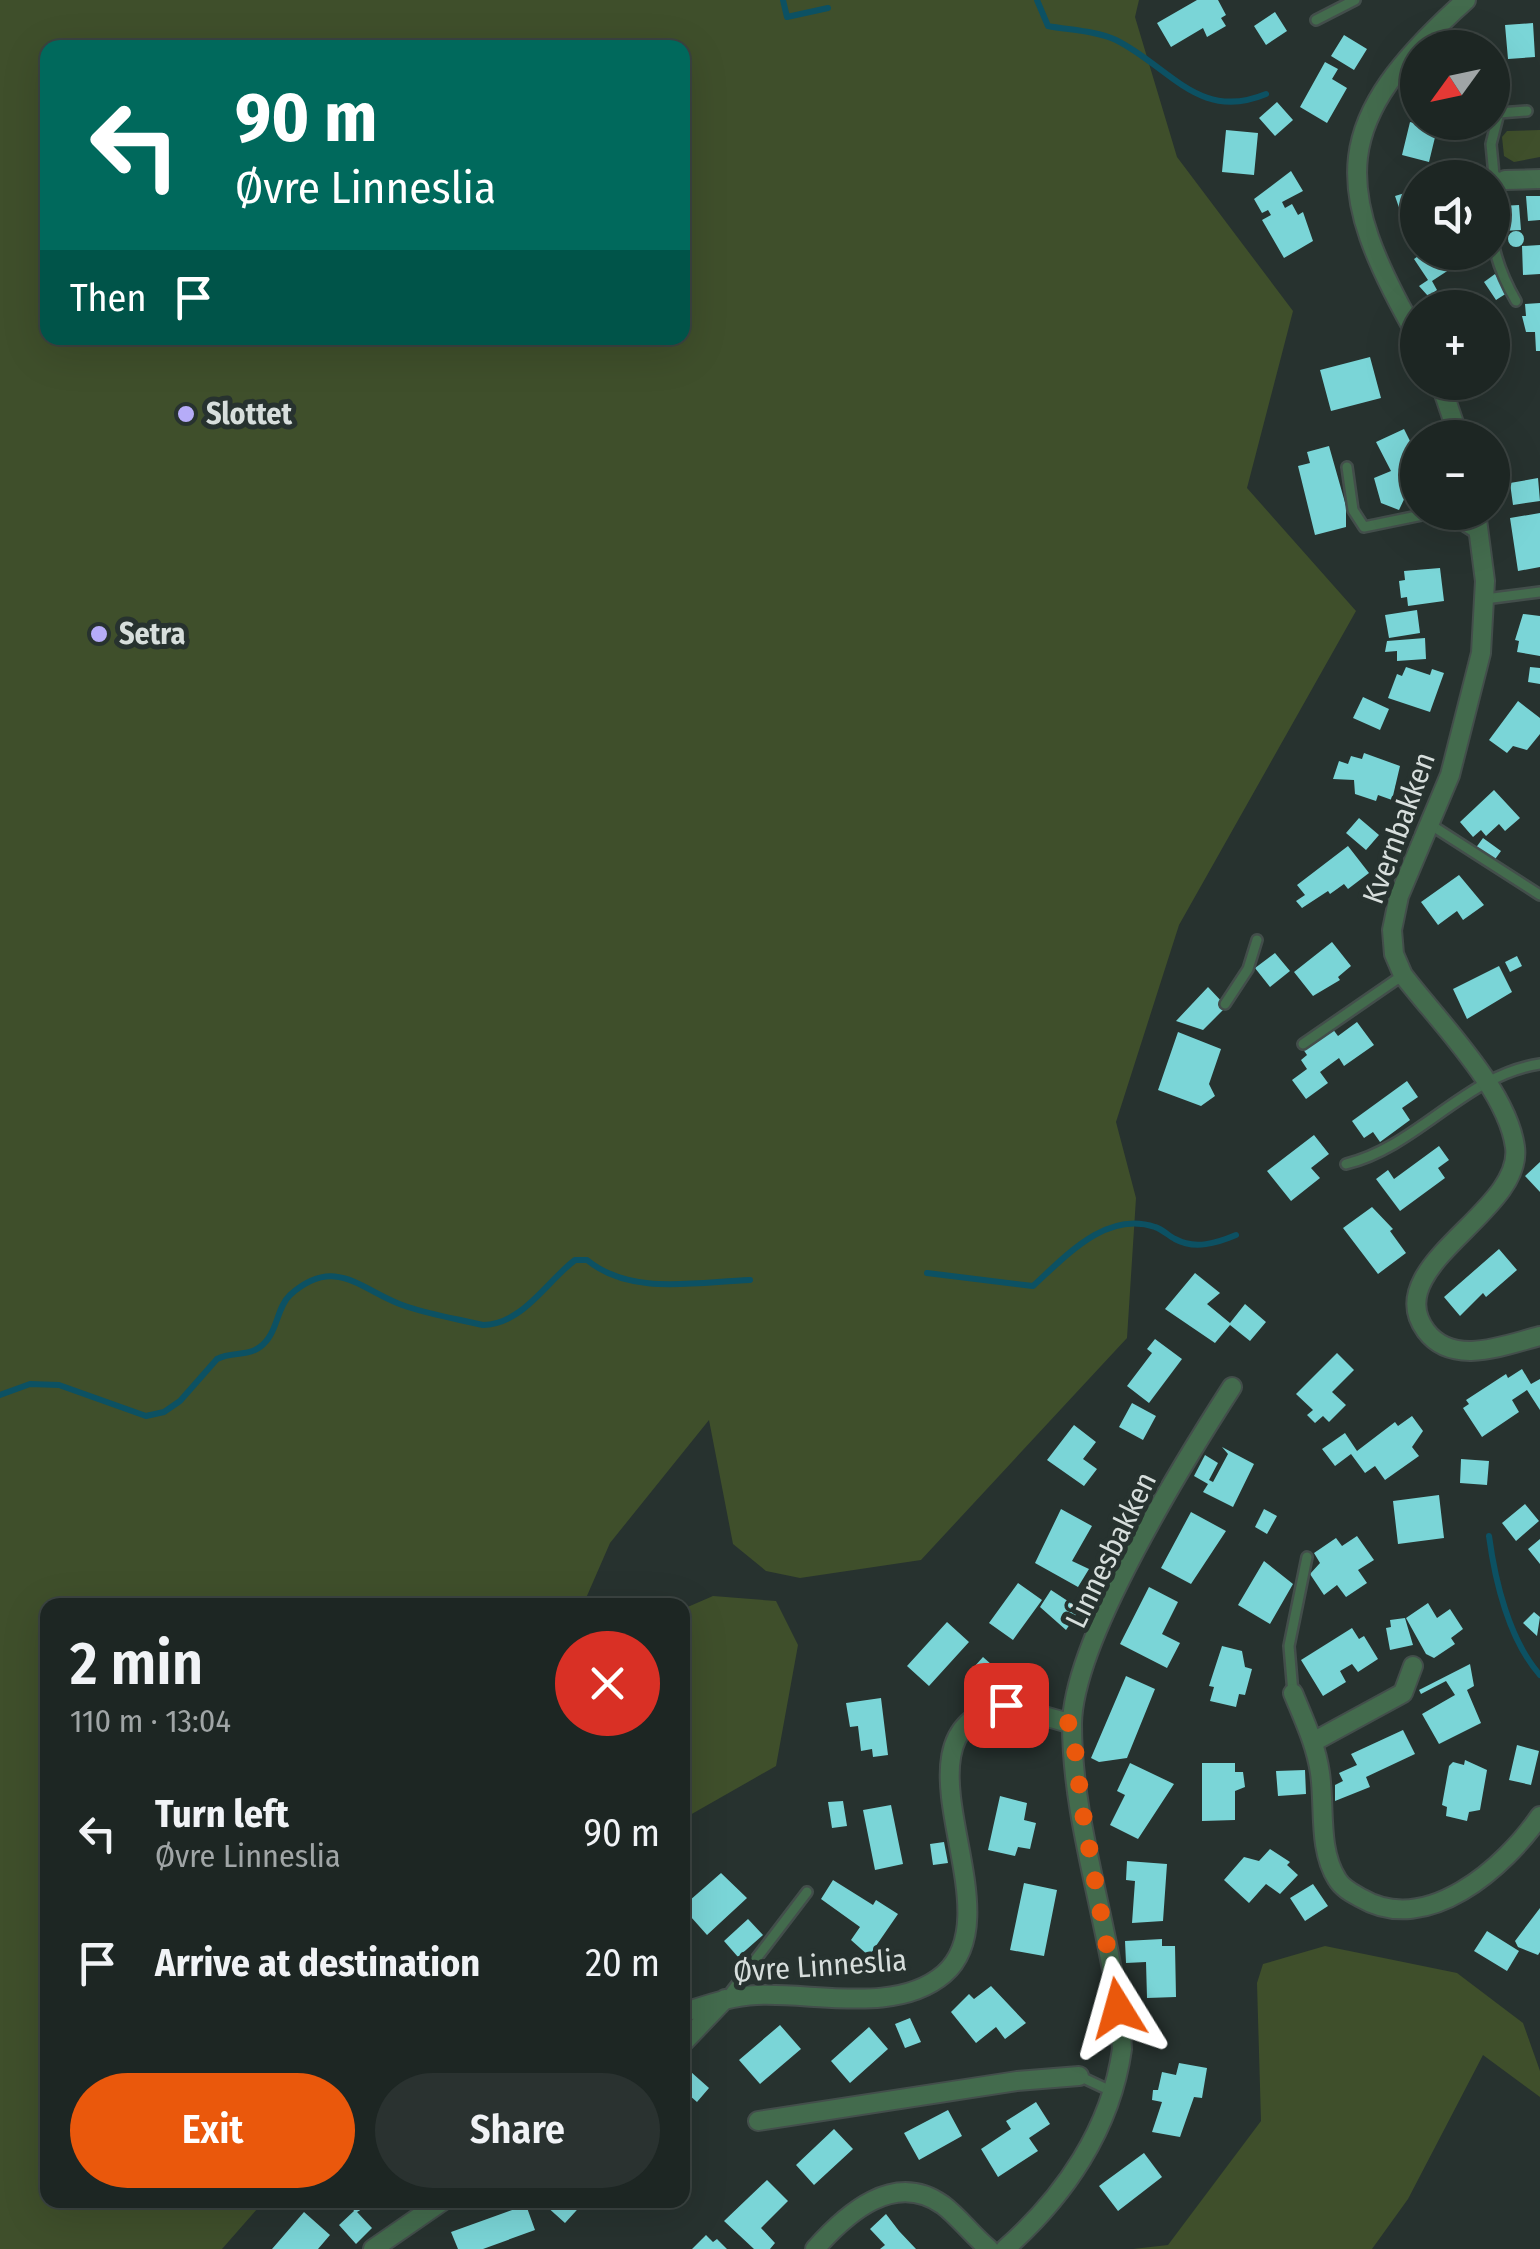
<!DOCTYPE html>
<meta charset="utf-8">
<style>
:root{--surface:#1d2623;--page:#2a3230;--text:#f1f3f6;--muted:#a0a5a6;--line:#3b4341;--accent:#ea580c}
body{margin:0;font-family:"Fira Sans Condensed",sans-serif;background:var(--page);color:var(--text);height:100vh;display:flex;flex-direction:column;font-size:38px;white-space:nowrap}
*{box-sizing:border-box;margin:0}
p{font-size:32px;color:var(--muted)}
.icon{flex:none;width:55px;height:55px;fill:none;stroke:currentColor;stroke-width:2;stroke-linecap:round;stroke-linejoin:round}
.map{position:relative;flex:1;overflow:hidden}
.side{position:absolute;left:40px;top:1598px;width:650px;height:610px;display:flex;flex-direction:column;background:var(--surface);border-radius:20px;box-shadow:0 10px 40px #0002,0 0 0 2px var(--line)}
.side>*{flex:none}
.guide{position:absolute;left:40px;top:40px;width:650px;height:305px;border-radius:20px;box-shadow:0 10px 40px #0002,0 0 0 2px var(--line);background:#00695c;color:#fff;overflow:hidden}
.needle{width:65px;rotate:237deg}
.fabs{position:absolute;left:1400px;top:30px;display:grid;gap:20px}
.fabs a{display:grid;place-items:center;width:110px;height:110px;border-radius:50%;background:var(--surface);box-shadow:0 10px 40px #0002,0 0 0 2px var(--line);font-size:50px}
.pin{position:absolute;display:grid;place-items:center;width:85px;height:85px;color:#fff;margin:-42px;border-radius:20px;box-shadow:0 5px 15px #0006}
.me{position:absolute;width:110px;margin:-55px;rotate:352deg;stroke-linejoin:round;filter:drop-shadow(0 0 8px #0008)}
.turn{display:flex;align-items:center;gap:35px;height:210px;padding:0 30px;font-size:45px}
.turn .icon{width:130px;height:130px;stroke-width:2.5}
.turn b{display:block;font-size:70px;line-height:85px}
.then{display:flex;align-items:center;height:95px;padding:0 30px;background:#0003;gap:20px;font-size:38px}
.round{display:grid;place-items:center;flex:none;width:105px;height:105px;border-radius:52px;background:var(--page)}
.overview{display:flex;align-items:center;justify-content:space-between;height:170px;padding:0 30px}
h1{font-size:60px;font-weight:600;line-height:75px}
.primary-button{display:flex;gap:20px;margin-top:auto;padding:20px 30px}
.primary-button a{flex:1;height:115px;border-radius:60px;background:var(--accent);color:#fff;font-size:40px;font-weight:600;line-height:115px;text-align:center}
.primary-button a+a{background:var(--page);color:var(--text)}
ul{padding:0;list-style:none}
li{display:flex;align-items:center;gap:30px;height:130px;padding:0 30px}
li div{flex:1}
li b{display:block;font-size:38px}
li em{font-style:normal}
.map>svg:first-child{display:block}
.green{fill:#3f4f2b;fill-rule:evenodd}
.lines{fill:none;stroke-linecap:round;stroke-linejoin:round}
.stream{stroke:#0c5163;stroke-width:6}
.building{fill:#7ad5d7}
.service-casing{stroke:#434e4b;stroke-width:14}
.minor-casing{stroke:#434e4b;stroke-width:22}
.service{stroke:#436b4d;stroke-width:9}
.minor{stroke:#436b4d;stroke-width:18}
.route{stroke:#ea580c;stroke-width:18;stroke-dasharray:0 32.4}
.poi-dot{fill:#b6acf8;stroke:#27322f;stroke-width:4}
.labels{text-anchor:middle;stroke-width:10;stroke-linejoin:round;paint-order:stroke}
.poi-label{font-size:30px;font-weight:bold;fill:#d7dedc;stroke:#27322f;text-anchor:start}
.street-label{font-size:30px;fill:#d7dedc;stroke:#27322f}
</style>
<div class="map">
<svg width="1540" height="2249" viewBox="0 0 1540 2249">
<rect width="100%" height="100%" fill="#27322f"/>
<path class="green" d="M 0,0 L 1139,0 L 1135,17 L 1177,157 L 1293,311 L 1247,488 L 1356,611 L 1179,925 L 1116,1122 L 1136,1198 L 1127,1338 L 921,1560 L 800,1578 L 766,1571 L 733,1544 L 709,1420 L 610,1543 L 583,1605 L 48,1605 L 48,2200 L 265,2200 L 222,2249 L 0,2249 ZM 48,48 L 682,48 L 682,338 L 48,338 Z
M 1540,130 L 1540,157 L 1514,162 L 1504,156 L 1502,137 L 1507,131 Z
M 713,1596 L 776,1601 L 798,1645 L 776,1766 L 683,1819 L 683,1609 Z
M 1325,1946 L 1457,1973 L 1523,2023 L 1540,2071 L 1540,2097 L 1483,2055 L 1408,2199 L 1372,2249 L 1133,2249 L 1168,2245 L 1261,2121 L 1257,1983 L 1263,1964 Z"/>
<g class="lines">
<path class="stream" d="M 783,0 L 787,17 L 828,8
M 1037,0 L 1048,26 C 1069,30 1097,31 1116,40 C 1170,67 1199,122 1266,94
M 927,1273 L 1033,1286 C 1065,1257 1106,1210 1155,1227 C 1162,1229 1169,1236 1175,1239 C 1195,1250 1217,1243 1236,1235
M 0,1395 L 30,1384 L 59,1385 L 146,1416 L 164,1412 L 180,1401 L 217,1359 C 232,1351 246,1357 260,1347 C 278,1334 276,1308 290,1295 C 337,1253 363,1293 408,1307 C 432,1315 458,1319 483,1325 C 523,1324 546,1282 575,1260 L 587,1260 C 631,1296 695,1282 750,1280
M 1489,1536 C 1495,1581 1509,1640 1540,1675"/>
</g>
<path class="building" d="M 1197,0 L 1218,0 L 1226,15 L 1221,18 L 1226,26 L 1207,37 L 1203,28 L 1171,47 L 1157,23 Z
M 1275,12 L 1287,31 L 1266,45 L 1254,26 Z
M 1533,23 L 1535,57 L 1508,59 L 1505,25 Z
M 1344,35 L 1367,49 L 1354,70 L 1331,56 Z
M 1473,42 L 1473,48 L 1449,48 L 1448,43 Z
M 1325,62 L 1338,69 L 1332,79 L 1347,88 L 1327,123 L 1300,107 Z
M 1508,79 L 1509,100 L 1492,101 L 1492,80 Z
M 1277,102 L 1293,120 L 1275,136 L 1259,118 Z
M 1410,122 L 1437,129 L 1429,162 L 1402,155 Z
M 1226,130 L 1258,133 L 1254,175 L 1222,172 Z
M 1291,171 L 1303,191 L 1282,202 L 1285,208 L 1292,204 L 1298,215 L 1303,212 L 1313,241 L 1284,258 L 1262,220 L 1271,215 L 1268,210 L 1262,213 L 1254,199 Z
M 1418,189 L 1418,224 L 1406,228 L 1395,196 Z
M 1526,196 L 1540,196 L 1540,220 L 1528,221 Z
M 1519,205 L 1521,230 L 1502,231 L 1501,206 Z
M1508 239a8 8 0 1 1 16 0a8 8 0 1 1-16 0Z
M 1540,245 L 1540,274 L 1523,275 L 1522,246 Z
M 1424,252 L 1456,252 L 1452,255 L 1458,264 L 1432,281 L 1437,290 L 1428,296 L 1419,286 L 1428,280 L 1414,259 Z
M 1495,274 L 1507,293 L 1496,300 L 1484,282 Z
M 1468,292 L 1478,300 L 1490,308 L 1455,308 Z
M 1540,303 L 1540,351 L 1536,351 L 1535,332 L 1526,332 L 1522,316 L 1526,316 L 1525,304 Z
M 1370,357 L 1381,398 L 1331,411 L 1320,370 Z
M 1404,429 L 1414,449 L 1418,447 L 1418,488 L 1407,493 L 1399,510 L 1381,503 L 1374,478 L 1391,471 L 1376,442 Z
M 1329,446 L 1346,506 L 1346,527 L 1315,535 L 1298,466 L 1310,463 L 1307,452 Z
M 1538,478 L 1540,501 L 1513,505 L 1510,483 Z
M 1540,513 L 1540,567 L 1518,571 L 1510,518 Z
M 1440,568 L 1444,601 L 1408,606 L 1407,597 L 1401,598 L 1399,581 L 1405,580 L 1404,571 Z
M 1417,610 L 1420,633 L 1389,638 L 1385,615 Z
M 1523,614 L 1540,616 L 1540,656 L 1517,652 L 1519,641 L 1515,640 Z
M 1425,638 L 1426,659 L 1397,661 L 1397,651 L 1385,652 L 1387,641 Z
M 1406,667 L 1430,675 L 1432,669 L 1444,673 L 1430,712 L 1388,698 L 1397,674 L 1402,676 Z
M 1530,667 L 1540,668 L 1540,684 L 1528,682 Z
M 1363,697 L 1389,709 L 1380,730 L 1353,718 Z
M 1518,701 L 1540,718 L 1540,734 L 1527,750 L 1513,746 L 1507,753 L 1489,740 Z
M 1364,753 L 1400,766 L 1392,800 L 1378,795 L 1376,801 L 1355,794 L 1354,780 L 1333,779 L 1339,761 L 1348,764 L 1351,756 L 1362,759 Z
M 1494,790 L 1520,818 L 1505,831 L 1499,824 L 1486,836 L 1481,830 L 1473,837 L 1460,822 Z
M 1406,792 L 1423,798 L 1414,822 L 1397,816 Z
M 1359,818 L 1379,835 L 1366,850 L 1346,833 Z
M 1483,838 L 1501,851 L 1493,862 L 1475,849 Z
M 1348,846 L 1369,873 L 1348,889 L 1344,884 L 1330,894 L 1328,891 L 1302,908 L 1296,901 L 1305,895 L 1297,885 Z
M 1459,875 L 1484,905 L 1463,920 L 1457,911 L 1438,925 L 1421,902 Z
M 1332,942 L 1351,966 L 1338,977 L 1340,980 L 1313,996 L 1294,972 Z
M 1275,953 L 1290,971 L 1270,987 L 1255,968 Z
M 1517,956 L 1522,966 L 1510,972 L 1505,962 Z
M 1499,966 L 1512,992 L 1467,1019 L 1453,989 Z
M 1208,987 L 1224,1004 L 1223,1010 L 1203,1030 L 1176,1021 Z
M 1357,1022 L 1374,1045 L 1344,1066 L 1339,1058 L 1320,1072 L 1328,1083 L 1306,1099 L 1292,1080 L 1307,1069 L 1301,1060 L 1307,1055 L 1303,1049 L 1332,1028 L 1338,1036 Z
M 1178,1032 L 1221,1049 L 1209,1084 L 1215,1096 L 1201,1106 L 1158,1090 Z
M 1407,1081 L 1418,1097 L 1402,1108 L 1410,1120 L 1380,1142 L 1373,1132 L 1364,1138 L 1352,1121 Z
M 1314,1135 L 1329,1154 L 1311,1168 L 1320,1178 L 1291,1201 L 1267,1171 Z
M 1439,1146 L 1449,1160 L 1438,1168 L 1445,1178 L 1400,1211 L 1376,1179 L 1388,1170 L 1394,1179 Z
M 1540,1162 L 1540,1192 L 1525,1176 Z
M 1372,1207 L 1393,1229 L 1390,1231 L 1406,1253 L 1378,1274 L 1343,1228 Z
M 1499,1249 L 1517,1270 L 1486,1297 L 1483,1293 L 1460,1316 L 1444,1297 Z
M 1195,1273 L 1220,1293 L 1207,1304 L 1230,1323 L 1245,1304 L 1266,1322 L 1250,1341 L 1230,1325 L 1215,1343 L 1165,1309 Z
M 1155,1339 L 1182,1359 L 1149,1403 L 1127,1386 L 1152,1353 L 1147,1349 Z
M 1337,1353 L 1354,1370 L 1332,1392 L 1346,1405 L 1329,1422 L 1323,1416 L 1315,1423 L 1307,1415 L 1313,1410 L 1296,1394 Z
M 1522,1369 L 1531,1384 L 1540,1379 L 1540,1410 L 1527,1390 L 1512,1400 L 1519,1412 L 1482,1437 L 1463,1408 L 1469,1404 L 1466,1400 L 1506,1374 L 1508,1378 Z
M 1132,1403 L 1156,1416 L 1143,1440 L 1119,1427 Z
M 1412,1416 L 1423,1431 L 1412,1447 L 1419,1456 L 1385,1480 L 1375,1466 L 1365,1473 L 1351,1454 L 1335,1466 L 1322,1449 L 1345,1433 L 1357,1451 L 1395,1422 L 1398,1426 Z
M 1074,1425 L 1096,1442 L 1083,1459 L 1097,1469 L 1084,1486 L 1047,1460 Z
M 1222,1447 L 1254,1464 L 1233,1507 L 1203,1492 L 1208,1484 L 1194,1476 L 1205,1455 L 1218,1463 L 1209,1480 L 1213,1482 L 1228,1454 Z
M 1461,1459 L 1489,1461 L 1487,1485 L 1460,1483 Z
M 1439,1495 L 1444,1538 L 1398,1544 L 1393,1501 Z
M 1525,1504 L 1539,1521 L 1516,1541 L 1502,1523 Z
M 1061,1509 L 1092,1526 L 1072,1561 L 1089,1569 L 1078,1587 L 1035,1563 Z
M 1264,1509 L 1277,1516 L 1267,1534 L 1255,1527 Z
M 1191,1512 L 1226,1531 L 1191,1584 L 1161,1568 Z
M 1357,1536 L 1374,1560 L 1358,1570 L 1367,1583 L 1346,1597 L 1337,1585 L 1324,1595 L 1310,1574 L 1320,1563 L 1314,1553 L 1336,1538 L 1342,1546 Z
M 1540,1539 L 1540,1564 L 1528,1549 Z
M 1264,1561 L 1293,1584 L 1270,1624 L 1238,1605 Z
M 1018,1583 L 1042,1600 L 1013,1640 L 989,1623 Z
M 1149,1587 L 1178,1602 L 1162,1634 L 1180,1643 L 1167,1668 L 1120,1644 Z
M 1051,1590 L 1080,1609 L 1066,1630 L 1040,1607 Z
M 1428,1603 L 1437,1618 L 1450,1609 L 1463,1629 L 1451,1638 L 1455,1644 L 1434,1658 L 1426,1654 L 1406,1618 Z
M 1534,1612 L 1540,1617 L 1537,1636 L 1523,1623 Z
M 1405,1618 L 1413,1645 L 1390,1650 L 1386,1628 L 1391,1627 L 1390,1620 Z
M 947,1622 L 969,1642 L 929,1686 L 907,1666 Z
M 1352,1628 L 1359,1639 L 1364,1636 L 1378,1659 L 1358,1672 L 1352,1664 L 1340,1671 L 1346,1682 L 1323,1696 L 1301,1660 Z
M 1222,1646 L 1242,1651 L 1245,1667 L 1252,1669 L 1245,1695 L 1239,1694 L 1236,1707 L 1210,1701 L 1214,1687 L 1209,1686 Z
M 983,1657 L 1001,1673 L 982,1693 L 965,1677 Z
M 1470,1664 L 1474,1686 L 1467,1690 L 1481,1723 L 1439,1744 L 1422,1714 L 1455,1695 L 1446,1681 L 1421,1694 L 1419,1690 Z
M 1126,1676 L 1155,1689 L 1127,1758 L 1099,1762 L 1091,1758 Z
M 881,1698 L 888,1755 L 873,1757 L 872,1749 L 861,1751 L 858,1726 L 850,1727 L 846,1703 Z
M 1403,1730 L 1415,1754 L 1366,1777 L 1370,1787 L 1335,1801 L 1335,1785 L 1343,1781 L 1339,1773 L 1357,1765 L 1351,1754 Z
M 1517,1745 L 1539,1751 L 1531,1785 L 1509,1780 Z
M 1465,1760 L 1487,1770 L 1480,1810 L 1469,1812 L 1467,1821 L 1446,1816 L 1447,1807 L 1442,1805 L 1449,1766 L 1453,1762 L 1464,1765 Z
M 1130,1763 L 1174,1784 L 1138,1839 L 1110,1825 L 1125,1795 L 1117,1791 Z
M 1202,1763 L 1235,1763 L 1235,1772 L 1243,1772 L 1245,1787 L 1235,1791 L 1235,1820 L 1202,1821 Z
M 1305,1770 L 1306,1794 L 1278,1796 L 1276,1771 Z
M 1000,1796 L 1027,1803 L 1024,1820 L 1036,1823 L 1030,1849 L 1018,1847 L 1015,1856 L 988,1850 Z
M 843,1801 L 847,1826 L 832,1828 L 828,1802 Z
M 891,1805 L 903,1864 L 875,1870 L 863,1810 Z
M 944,1842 L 948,1863 L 933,1865 L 930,1844 Z
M 1270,1849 L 1290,1862 L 1287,1865 L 1298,1875 L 1280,1894 L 1266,1884 L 1249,1903 L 1224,1880 L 1244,1857 L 1259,1861 Z
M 1127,1861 L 1167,1864 L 1163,1921 L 1132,1923 L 1135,1881 L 1126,1880 Z
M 721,1873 L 747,1898 L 707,1935 L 691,1917 L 689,1901 Z
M 833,1880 L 873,1905 L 876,1900 L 898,1914 L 869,1956 L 851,1940 L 860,1927 L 821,1899 Z
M 1024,1883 L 1057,1890 L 1044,1956 L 1010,1950 Z
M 1313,1884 L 1328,1906 L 1305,1921 L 1290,1898 Z
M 1540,1908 L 1540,1952 L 1538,1955 L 1518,1947 L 1515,1941 Z
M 748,1919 L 763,1935 L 738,1957 L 724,1941 Z
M 1487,1931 L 1519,1951 L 1507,1971 L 1474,1951 Z
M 1162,1939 L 1162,1946 L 1175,1946 L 1176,1997 L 1147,1998 L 1146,1962 L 1126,1963 L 1125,1941 Z
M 991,1986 L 1026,2023 L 1005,2039 L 996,2027 L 976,2043 L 951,2012 L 969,1994 L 974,1999 Z
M 910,2018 L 921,2042 L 905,2048 L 895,2024 Z
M 780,2025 L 801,2049 L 760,2084 L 739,2060 Z
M 869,2027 L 888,2049 L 850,2083 L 831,2061 Z
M 1179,2063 L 1207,2068 L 1202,2098 L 1194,2097 L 1180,2137 L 1152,2132 L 1162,2102 L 1152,2100 L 1153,2090 L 1158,2090 L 1162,2072 L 1176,2075 Z
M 682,2064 L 709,2088 L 697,2102 L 682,2089 Z
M 1036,2102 L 1050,2124 L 1029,2138 L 1038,2151 L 998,2177 L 981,2149 L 1011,2129 L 1006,2121 Z
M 948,2110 L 962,2136 L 919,2160 L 904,2133 Z
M 834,2129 L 853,2149 L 814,2185 L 796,2165 Z
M 1144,2153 L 1162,2177 L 1118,2211 L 1099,2186 Z
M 767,2180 L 788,2201 L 761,2228 L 775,2243 L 770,2249 L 754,2249 L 724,2221 Z
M 348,2200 L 377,2200 L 357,2212 L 372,2228 L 356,2244 L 339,2225 L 354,2211 Z
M 549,2200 L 586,2200 L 565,2223 L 545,2205 Z
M 526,2205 L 535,2230 L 483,2249 L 458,2249 L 451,2232 Z
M 304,2212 L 330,2235 L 318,2249 L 272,2249 Z
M 886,2214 L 899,2231 L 916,2249 L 880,2249 L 885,2245 L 870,2229 Z
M 706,2235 L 713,2242 L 717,2239 L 727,2249 L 692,2249 Z"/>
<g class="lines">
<defs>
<path id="service" d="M 1316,20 L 1355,0
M 1516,301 C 1499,272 1474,208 1505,180 L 1494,175 L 1491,144 L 1499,113 L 1527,111
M 1347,467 L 1353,510 L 1364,527 L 1432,513 L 1452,518 L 1477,534
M 1485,599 L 1540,592
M 1431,825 L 1540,895
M 1225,1004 L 1248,969 L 1257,940
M 1303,1044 L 1403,975
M 1346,1164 C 1419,1146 1465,1075 1540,1064
M 1293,1693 L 1289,1646 L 1307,1557
M 727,1997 L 807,1892
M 1079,2076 L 1111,2091"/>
<path id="minor" d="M 1505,180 L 1540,179
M 1418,338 C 1330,184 1330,122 1466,0
M 1440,382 L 1459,438
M 1476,512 L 1485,581 L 1481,653 L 1450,775 L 1399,896 L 1392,930 L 1394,954 L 1403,975 C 1438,1021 1507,1089 1515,1147 C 1524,1212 1378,1266 1426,1331 C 1453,1367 1505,1345 1540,1336
M 1293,1693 C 1304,1720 1316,1745 1320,1773 C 1325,1807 1318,1849 1337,1879 C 1342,1888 1352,1893 1361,1898 C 1427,1937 1505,1867 1540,1816
M 1313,1742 L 1403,1693 L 1413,1666
M 682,2013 C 707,2005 731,1996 757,1995 C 814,1992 896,2015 944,1974 C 1019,1908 878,1731 1006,1705 L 1072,1724
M 682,2044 L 725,1999
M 758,2121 L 1017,2081 L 1079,2076
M 373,2249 L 444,2200
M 815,2249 C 846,2214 894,2170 943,2205 C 959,2217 973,2236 989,2249
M 1005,2249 C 1064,2197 1111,2129 1122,2049 C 1116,1940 1072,1833 1072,1724 C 1073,1640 1185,1460 1232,1387"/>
</defs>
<use href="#service" class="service-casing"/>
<use href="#minor" class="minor-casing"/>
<use href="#service" class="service"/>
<use href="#minor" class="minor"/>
</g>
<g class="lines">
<path class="route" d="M 1006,1705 L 1072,1724 L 1082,1808 L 1118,2008"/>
</g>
<g class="poi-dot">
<circle cx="186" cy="414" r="10"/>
<circle cx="99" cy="634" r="10"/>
</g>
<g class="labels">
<g class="poi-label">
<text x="206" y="424">Slottet</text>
<text x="119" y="644">Setra</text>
</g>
<g class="street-label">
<text transform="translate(1399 828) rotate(-70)" y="10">Kvernbakken</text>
<text transform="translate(1111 1550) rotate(-64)" y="10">Linnesbakken</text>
<text transform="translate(820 1966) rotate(-4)" y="10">Øvre Linneslia</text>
</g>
</g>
</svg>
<div class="fabs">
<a><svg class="needle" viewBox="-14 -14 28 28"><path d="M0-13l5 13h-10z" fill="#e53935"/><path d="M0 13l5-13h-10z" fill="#a0a5a6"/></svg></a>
<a><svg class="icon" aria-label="sound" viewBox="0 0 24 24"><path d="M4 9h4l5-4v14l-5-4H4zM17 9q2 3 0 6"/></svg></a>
<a>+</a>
<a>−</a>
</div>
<div class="pin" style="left:1006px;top:1705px;background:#d93025"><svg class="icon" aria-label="arrive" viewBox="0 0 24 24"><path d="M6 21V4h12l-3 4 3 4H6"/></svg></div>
<svg class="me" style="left:1118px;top:2008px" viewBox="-20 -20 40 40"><path d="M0-17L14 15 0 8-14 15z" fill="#ea580c" stroke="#fff" stroke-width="4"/></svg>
<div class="guide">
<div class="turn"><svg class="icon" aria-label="left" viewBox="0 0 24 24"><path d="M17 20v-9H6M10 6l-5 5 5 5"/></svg><div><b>90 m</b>Øvre Linneslia</div></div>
<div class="then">Then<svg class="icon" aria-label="arrive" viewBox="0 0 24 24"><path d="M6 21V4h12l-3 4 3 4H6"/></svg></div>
</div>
<section class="side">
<div class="overview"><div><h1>2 min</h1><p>110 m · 13:04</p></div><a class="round" style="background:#d93025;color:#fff"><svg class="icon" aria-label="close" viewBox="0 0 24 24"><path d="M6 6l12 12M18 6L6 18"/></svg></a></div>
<ul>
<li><svg class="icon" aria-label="left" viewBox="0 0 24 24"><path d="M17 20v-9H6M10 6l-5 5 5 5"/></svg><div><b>Turn left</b><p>Øvre Linneslia</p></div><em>90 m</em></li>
<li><svg class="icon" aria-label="arrive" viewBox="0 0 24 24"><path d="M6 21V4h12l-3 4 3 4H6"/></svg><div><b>Arrive at destination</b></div><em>20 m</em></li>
</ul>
<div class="primary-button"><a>Exit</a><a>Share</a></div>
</section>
</div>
